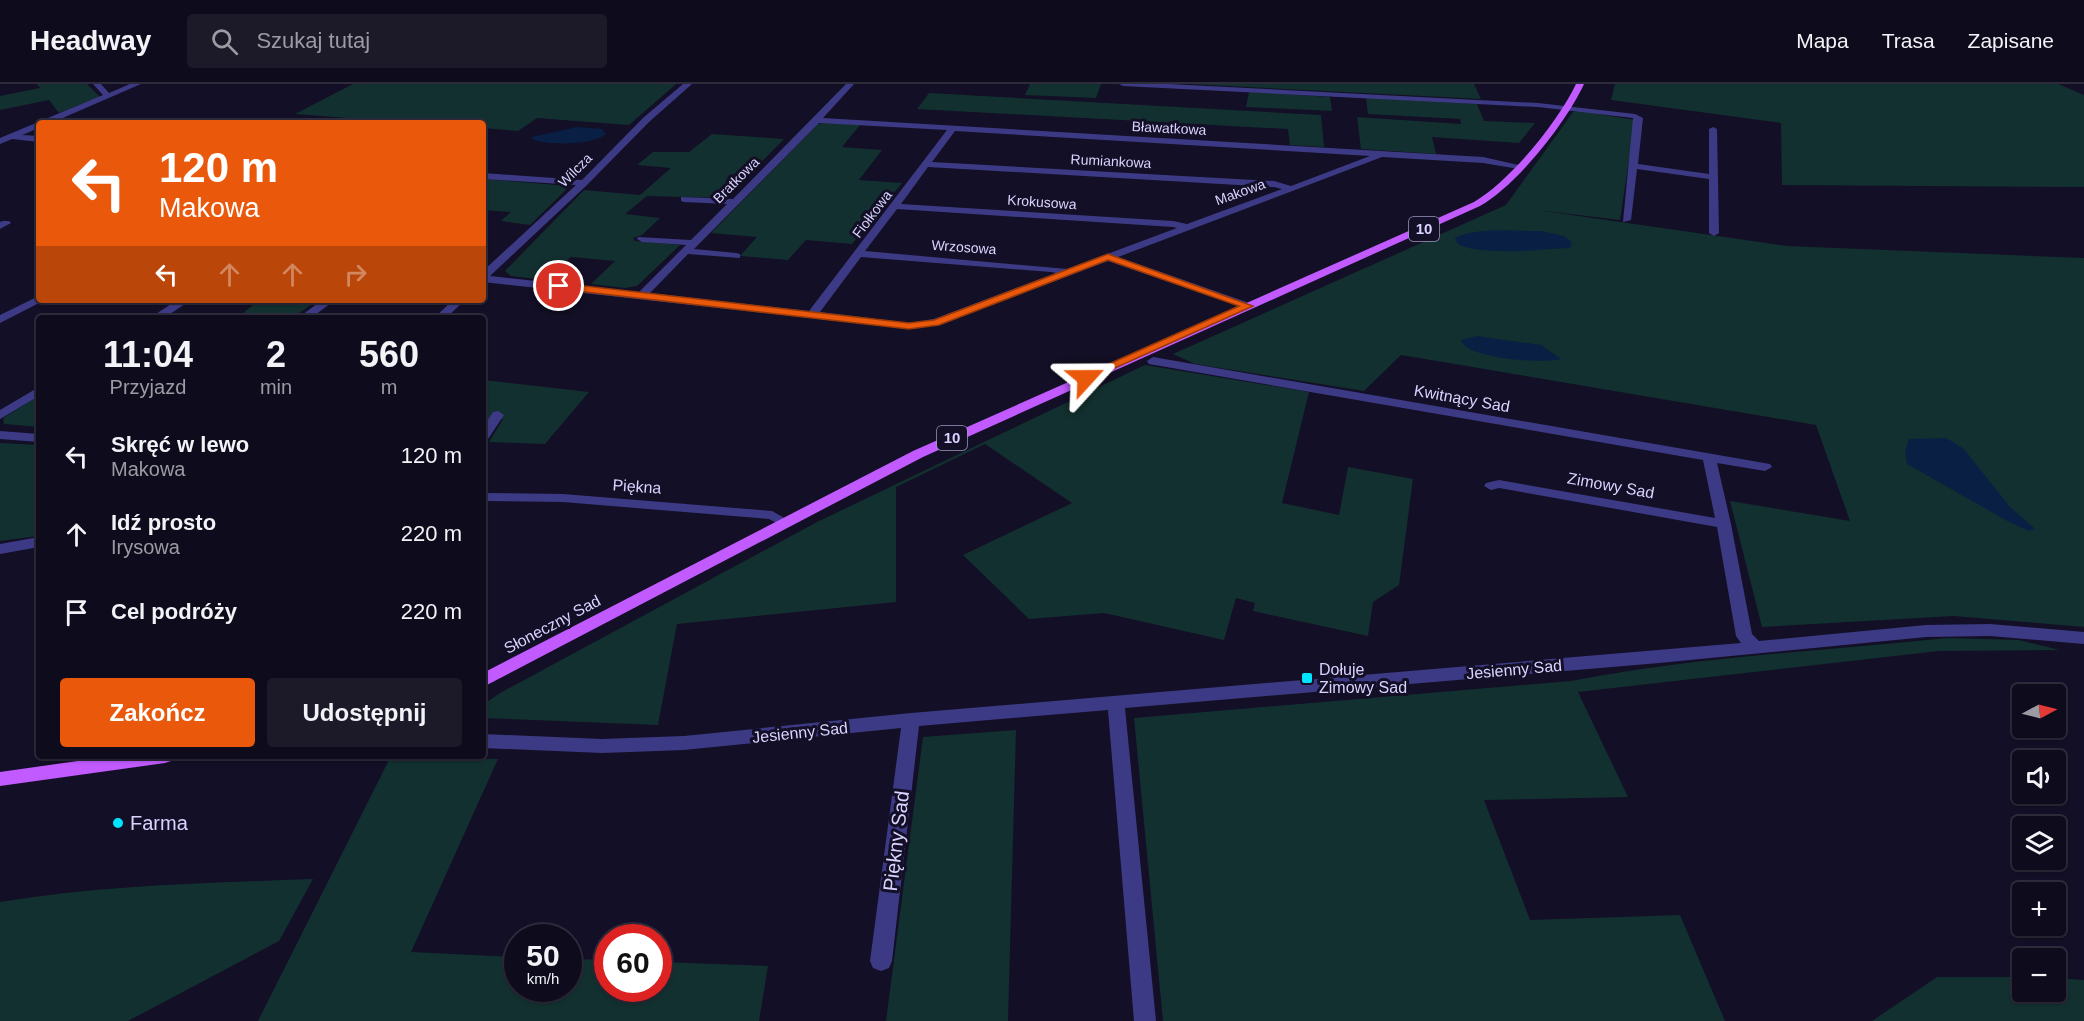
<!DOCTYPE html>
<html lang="pl">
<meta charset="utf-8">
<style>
:root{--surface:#0e0b1c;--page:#1c1929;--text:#f1f3f6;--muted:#9b9ba3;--line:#2e2b3b;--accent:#ea580c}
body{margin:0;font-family:Helvetica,sans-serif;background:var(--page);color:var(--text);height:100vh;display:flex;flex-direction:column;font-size:22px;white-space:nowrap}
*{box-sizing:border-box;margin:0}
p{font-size:20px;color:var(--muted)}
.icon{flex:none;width:33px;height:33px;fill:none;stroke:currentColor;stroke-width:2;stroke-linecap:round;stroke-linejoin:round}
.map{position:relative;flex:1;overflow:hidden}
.panel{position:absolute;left:36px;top:231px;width:450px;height:444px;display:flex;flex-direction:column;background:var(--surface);border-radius:6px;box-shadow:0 2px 4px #0004,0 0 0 2px var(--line)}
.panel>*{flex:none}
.guide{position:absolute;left:36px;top:36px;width:450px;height:183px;border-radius:6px;box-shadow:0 2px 4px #0004,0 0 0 2px var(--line);background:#ea580c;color:#fff;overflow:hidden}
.needle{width:39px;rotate:83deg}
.fabs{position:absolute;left:2012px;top:600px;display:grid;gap:12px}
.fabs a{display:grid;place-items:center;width:54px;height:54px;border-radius:6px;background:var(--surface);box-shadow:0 2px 4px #0004,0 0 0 2px var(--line);font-size:30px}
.speed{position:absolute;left:504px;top:840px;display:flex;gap:12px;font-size:30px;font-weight:700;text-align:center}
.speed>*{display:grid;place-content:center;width:78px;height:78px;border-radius:50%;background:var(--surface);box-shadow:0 2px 4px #0004,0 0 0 2px var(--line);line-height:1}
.speed small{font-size:15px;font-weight:400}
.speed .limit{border:9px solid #d22;background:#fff;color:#111}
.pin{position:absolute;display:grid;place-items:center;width:51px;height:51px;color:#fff;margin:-26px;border:3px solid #fff;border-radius:50%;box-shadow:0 2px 6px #0007}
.me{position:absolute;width:66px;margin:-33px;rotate:66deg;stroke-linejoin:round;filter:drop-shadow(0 0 4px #0008)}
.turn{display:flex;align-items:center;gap:21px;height:126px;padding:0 24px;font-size:27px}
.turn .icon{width:78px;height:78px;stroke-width:2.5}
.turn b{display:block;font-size:42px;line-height:51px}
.lanes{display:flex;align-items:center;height:57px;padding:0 24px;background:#0003;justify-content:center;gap:30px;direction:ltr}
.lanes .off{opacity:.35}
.eta{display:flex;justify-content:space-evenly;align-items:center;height:102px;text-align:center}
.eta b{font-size:36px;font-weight:800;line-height:42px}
.primary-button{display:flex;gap:12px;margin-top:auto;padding:12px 24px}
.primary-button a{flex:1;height:69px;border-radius:6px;background:var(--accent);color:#fff;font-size:24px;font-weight:800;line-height:69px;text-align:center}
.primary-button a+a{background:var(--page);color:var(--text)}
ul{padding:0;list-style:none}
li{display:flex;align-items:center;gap:18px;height:78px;padding:0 24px}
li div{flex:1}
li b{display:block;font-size:22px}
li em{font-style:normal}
header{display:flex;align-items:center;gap:36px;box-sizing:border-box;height:84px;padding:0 30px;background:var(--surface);border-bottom:2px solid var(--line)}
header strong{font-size:28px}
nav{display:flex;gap:33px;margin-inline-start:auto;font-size:21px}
.search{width:420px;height:54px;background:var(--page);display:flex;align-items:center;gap:15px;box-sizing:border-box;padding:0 21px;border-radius:6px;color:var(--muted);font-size:22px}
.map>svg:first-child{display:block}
.green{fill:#12302f}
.water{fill:#0a1f44}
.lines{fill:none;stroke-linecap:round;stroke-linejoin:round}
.minor{fill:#3d3a85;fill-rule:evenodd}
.major{fill:#c25bff;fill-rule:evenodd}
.route{fill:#ea580c;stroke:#983908;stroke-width:1.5}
.poi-dot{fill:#00e5ff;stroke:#130f26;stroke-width:2}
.labels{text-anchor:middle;stroke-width:6;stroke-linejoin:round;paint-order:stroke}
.far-street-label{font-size:14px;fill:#d9d4ff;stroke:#130f26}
.shield{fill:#130f26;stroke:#9e99be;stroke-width:1.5}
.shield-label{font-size:15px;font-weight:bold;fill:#d9d4ff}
.street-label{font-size:16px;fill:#d9d4ff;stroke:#130f26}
.poi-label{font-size:16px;fill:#d9d4ff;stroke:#130f26;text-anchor:start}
.near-poi-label{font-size:20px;fill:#d9d4ff;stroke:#130f26;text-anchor:start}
.near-street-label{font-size:20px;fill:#d9d4ff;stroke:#130f26}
</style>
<header>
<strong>Headway</strong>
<div class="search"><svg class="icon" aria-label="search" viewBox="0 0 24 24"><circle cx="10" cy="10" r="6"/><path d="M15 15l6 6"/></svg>Szukaj tutaj</div>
<nav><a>Mapa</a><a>Trasa</a><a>Zapisane</a></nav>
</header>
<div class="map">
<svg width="2084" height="937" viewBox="0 0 2084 937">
<rect width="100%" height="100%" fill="#130f26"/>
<path class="green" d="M 37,0 L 87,0 L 100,13 L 59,29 L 49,16 L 0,26 L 0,12 L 40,4 Z
M 353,0 L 676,0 L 629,41 L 537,34 L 518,47 L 483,44 L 483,39 L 415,39 L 295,30 Z
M 1030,0 L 1101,0 L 1096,14 L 1025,11 Z
M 1188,0 L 1474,0 L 1481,15 Z
M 1615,0 L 2058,0 L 2084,11 L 2084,103 L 1782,101 L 1781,39 L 1611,16 Z
M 1249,8 L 1330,13 L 1332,27 L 1246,23 Z
M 929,9 L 1321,31 L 1324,63 L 1290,61 L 1288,45 L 917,25 Z
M 1366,14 L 1477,20 L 1484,37 L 1535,39 L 1519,59 L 1432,53 L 1436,70 L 1361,65 L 1357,33 L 1461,40 L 1460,35 L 1368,30 Z
M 1580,27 L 1635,36 L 1620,136 L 1537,126 L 1787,162 L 2084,174 L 2084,543 L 1954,532 L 1762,543 L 1730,417 L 1850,437 L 1816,341 L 1401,271 L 1364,307 L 1195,280 L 1173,270 L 1506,121 L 1573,28 Z
M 825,39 L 860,41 L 842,63 L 882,66 L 859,96 L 902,99 L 852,160 L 806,156 L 788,176 L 740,172 L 757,153 L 711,149 L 818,40 Z
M 712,50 L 784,55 L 726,114 L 647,112 L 625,130 L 660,134 L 642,151 L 633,154 L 635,157 L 680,161 L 637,202 L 625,204 L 591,200 L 615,177 L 571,173 L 545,196 L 511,192 L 505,187 L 584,106 L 640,111 L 671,84 L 637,81 L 653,68 L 689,68 Z
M 483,95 L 570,102 L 530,141 L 501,137 L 511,128 L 483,126 Z
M 259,216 L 318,216 L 292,234 L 237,234 Z
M 1145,281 L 1309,308 L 1282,419 L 1339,431 L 1348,383 L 1413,395 L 1399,501 L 1373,518 L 1368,552 L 1253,527 L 1255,519 L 1236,514 L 1224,556 L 1104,529 L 1029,535 L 963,471 L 1072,419 L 985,360 L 896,403 L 896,518 L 677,540 L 658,641 L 483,634 L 483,621 L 500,609 L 817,438 Z
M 483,296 L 589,308 L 545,360 L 489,358 L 503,335 L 485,335 L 483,338 Z
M 39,312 L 39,343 L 4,340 L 3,334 Z
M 0,359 L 39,361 L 39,452 L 0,457 Z
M 1947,554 L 2019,556 L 2060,566 L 1939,567 L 1578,608 L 1628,713 L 1484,716 L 1530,836 L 1680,831 L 1725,937 L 1163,937 L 1134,634 L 1571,597 C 1694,573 1822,567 1947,554 Z
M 1016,646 L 1008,937 L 886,937 L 923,653 Z
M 390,674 L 498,675 L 411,868 L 517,873 L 518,904 L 568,904 L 569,875 L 607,876 L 608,904 L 658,904 L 659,878 L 768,882 L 759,937 L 258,937 Z
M 313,795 L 279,857 L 128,937 L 0,937 L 0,818 C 103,801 208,799 313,795 Z
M 1937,893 L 2022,893 L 2022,908 L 2055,908 L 2055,894 L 2084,896 L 2084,937 L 1872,937 Z"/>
<path class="water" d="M 577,43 L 602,45 L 606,50 C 594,61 546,62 532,55 L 532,53 Z
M 1541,147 L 1564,152 L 1572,158 L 1570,164 C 1543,165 1477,173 1457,159 L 1455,154 C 1475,143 1518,147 1541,147 Z
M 1477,252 L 1541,261 L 1561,275 C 1544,280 1466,275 1461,256 Z
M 1946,354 L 1963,364 L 2010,423 L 2035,445 L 2029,447 L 2011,439 L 1907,380 L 1905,367 L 1909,355 Z"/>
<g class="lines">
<path class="minor" d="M 93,0 L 101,0 L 109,9 L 130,0 L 141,0 L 51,39 L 39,39 L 39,44 L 22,51 L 39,52 L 39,58 L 12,55 L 0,60 L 0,54 L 103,11 Z
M 683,0 L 692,0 L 649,38 L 587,101 L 490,192 L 639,208 L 686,161 L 642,158 L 637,155 L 638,153 L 691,156 L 727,120 L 684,118 L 681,117 L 681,113 L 733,115 L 846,0 L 854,0 L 823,34 L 1483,73 L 1523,82 L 1519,85 L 1483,79 L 1382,73 L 1118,173 L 1252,220 L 1252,224 L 1248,225 L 1108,177 L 940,240 L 909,245 L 483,198 L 483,187 L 576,101 L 483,95 L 483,89 L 582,96 L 643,34 ZM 819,39 L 947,46 L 809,227 L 650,209 L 688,170 L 740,174 L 740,170 L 736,169 L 694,165 ZM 955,47 L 1370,72 L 1291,102 L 1274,97 L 932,78 ZM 928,83 L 1274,103 L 1282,105 L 1187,140 L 1173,137 L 901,120 ZM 897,125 L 1173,143 L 1177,144 L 1067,185 L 865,167 ZM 861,173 L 1051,188 L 1056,189 L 934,235 L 909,239 L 820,228 Z
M 1119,0 L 1168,0 L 1538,19 L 1635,30 L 1643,34 L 1638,80 L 1709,90 L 1709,45 L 1713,43 L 1717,45 L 1719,149 L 1714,152 L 1709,149 L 1709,95 L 1637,85 L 1631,136 L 1623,138 L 1633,34 L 1538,23 L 1123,2 Z
M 3,137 L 9,137 L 11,139 L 0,145 L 0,138 Z
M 39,212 L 39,216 L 43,217 L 0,239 L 0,231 Z
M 177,216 L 191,216 L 164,234 L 150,234 Z
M 322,216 L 335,216 L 311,234 L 298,234 Z
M 453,216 L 465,216 L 446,234 L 434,234 Z
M 1153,273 L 1770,380 L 1772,383 L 1765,387 L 1717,379 L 1731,440 L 1752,550 L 1759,557 L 1926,541 L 1990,540 L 2084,548 L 2084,560 L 1990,552 L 1926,553 L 1659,579 L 1125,624 L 1156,937 L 1134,937 L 1108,626 L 919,642 L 892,877 L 889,884 L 881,887 L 873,884 L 870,877 L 901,644 L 684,666 L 602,669 L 483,664 L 483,650 L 602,655 L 684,652 L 911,629 L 1741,559 L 1736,552 L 1717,443 L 1499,404 L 1491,406 L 1484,402 L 1486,399 L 1499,396 L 1715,434 L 1703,376 L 1149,280 L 1147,277 Z
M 39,303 L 39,312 L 0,335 L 0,326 Z
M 498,327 L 504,331 L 488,355 L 483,356 L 483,343 L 493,328 Z
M 0,347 L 39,350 L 39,358 L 0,355 Z
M 483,409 L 563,410 L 772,427 L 793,439 L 786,444 L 769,435 L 563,418 L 483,417 Z
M 39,453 L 39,463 L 0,470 L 0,460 Z"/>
<path class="major" d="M 1576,0 L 1584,0 C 1566,39 1517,101 1480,122 L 923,373 L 483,603 L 483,589 L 913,367 L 1474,118 C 1510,97 1558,38 1576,0 Z
M 113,672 L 174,672 L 171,677 L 165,679 L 0,702 L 0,688 Z"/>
</g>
<path class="route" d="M 1108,170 L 1253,222 L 1086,297 L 1080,294 L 1082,292 L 1239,222 L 1108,176 L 939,241 L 909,245 L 559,205 L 554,202 L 559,199 L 909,239 L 934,236 Z"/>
<g class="poi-dot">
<rect x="1301" y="588" width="12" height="12" rx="3"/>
<circle cx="118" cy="739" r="6"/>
</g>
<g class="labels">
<g class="far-street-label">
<text transform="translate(1169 44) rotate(3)" y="5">Bławatkowa</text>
<text transform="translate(1111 77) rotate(3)" y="5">Rumiankowa</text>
<text transform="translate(575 86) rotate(-45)" y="5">Wilcza</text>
<text transform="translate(736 96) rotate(-45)" y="5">Bratkowa</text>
<text transform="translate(1240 108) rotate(-20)" y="5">Makowa</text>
<text transform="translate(1042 118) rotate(4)" y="5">Krokusowa</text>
<text transform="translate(872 130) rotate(-53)" y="5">Fiołkowa</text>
<text transform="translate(964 163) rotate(4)" y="5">Wrzosowa</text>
</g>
<g class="shield">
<rect x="1409" y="133" width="30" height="24" rx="4.5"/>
<rect x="937" y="342" width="30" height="24" rx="4.5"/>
</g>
<g class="shield-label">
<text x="1424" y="150">10</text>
<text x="952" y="359">10</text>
</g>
<g class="street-label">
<text transform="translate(1462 314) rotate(10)" y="6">Kwitnący Sad</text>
<text transform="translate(1611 401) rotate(10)" y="6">Zimowy Sad</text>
<text transform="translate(637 402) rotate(4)" y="6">Piękna</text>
<text transform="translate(552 540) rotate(-28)" y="6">Słoneczny Sad</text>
<text transform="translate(1514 585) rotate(-5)" y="6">Jesienny Sad</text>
<text transform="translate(800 648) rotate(-6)" y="6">Jesienny Sad</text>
</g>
<g class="poi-label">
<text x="1319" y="591">Dołuje<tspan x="1319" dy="18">Zimowy Sad</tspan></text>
</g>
<g class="near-poi-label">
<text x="130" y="746">Farma</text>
</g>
<g class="near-street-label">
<text transform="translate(896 757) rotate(-83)" y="7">Piękny Sad</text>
</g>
</g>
</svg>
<div class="fabs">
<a><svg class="needle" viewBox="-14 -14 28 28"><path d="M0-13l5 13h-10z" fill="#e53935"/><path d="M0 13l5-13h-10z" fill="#9b9ba3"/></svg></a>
<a><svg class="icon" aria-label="sound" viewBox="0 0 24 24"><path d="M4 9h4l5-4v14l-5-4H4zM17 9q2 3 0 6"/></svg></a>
<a><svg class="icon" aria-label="layers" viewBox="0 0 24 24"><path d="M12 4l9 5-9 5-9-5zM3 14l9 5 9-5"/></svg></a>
<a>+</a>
<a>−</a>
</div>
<div class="speed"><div>50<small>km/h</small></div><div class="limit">60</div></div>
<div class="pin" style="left:559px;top:202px;background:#d93025"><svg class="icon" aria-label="arrive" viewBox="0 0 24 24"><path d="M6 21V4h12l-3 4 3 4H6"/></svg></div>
<svg class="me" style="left:1086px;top:294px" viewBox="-20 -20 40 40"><path d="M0-17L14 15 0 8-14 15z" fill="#ea580c" stroke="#fff" stroke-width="4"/></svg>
<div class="guide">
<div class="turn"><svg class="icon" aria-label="left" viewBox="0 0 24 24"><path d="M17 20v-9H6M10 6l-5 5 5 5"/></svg><div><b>120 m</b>Makowa</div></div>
<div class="lanes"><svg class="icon" aria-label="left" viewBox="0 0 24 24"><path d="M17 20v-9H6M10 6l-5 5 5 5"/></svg><svg class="icon off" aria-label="ahead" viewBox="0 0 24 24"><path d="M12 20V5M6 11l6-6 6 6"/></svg><svg class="icon off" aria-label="ahead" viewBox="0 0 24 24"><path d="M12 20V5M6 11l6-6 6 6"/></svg><svg class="icon off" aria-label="right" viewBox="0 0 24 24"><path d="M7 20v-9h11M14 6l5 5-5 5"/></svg></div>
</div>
<section class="panel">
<div class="eta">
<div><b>11:04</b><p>Przyjazd</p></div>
<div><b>2</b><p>min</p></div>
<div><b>560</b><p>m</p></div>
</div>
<ul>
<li><svg class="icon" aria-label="left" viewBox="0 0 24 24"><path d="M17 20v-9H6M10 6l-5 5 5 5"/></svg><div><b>Skręć w lewo</b><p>Makowa</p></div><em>120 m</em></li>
<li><svg class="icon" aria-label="ahead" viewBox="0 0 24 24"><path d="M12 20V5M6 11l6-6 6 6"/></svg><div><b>Idź prosto</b><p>Irysowa</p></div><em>220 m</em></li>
<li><svg class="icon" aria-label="arrive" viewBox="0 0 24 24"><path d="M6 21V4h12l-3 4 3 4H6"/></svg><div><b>Cel podróży</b></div><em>220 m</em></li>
</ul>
<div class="primary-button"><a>Zakończ</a><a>Udostępnij</a></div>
</section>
</div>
